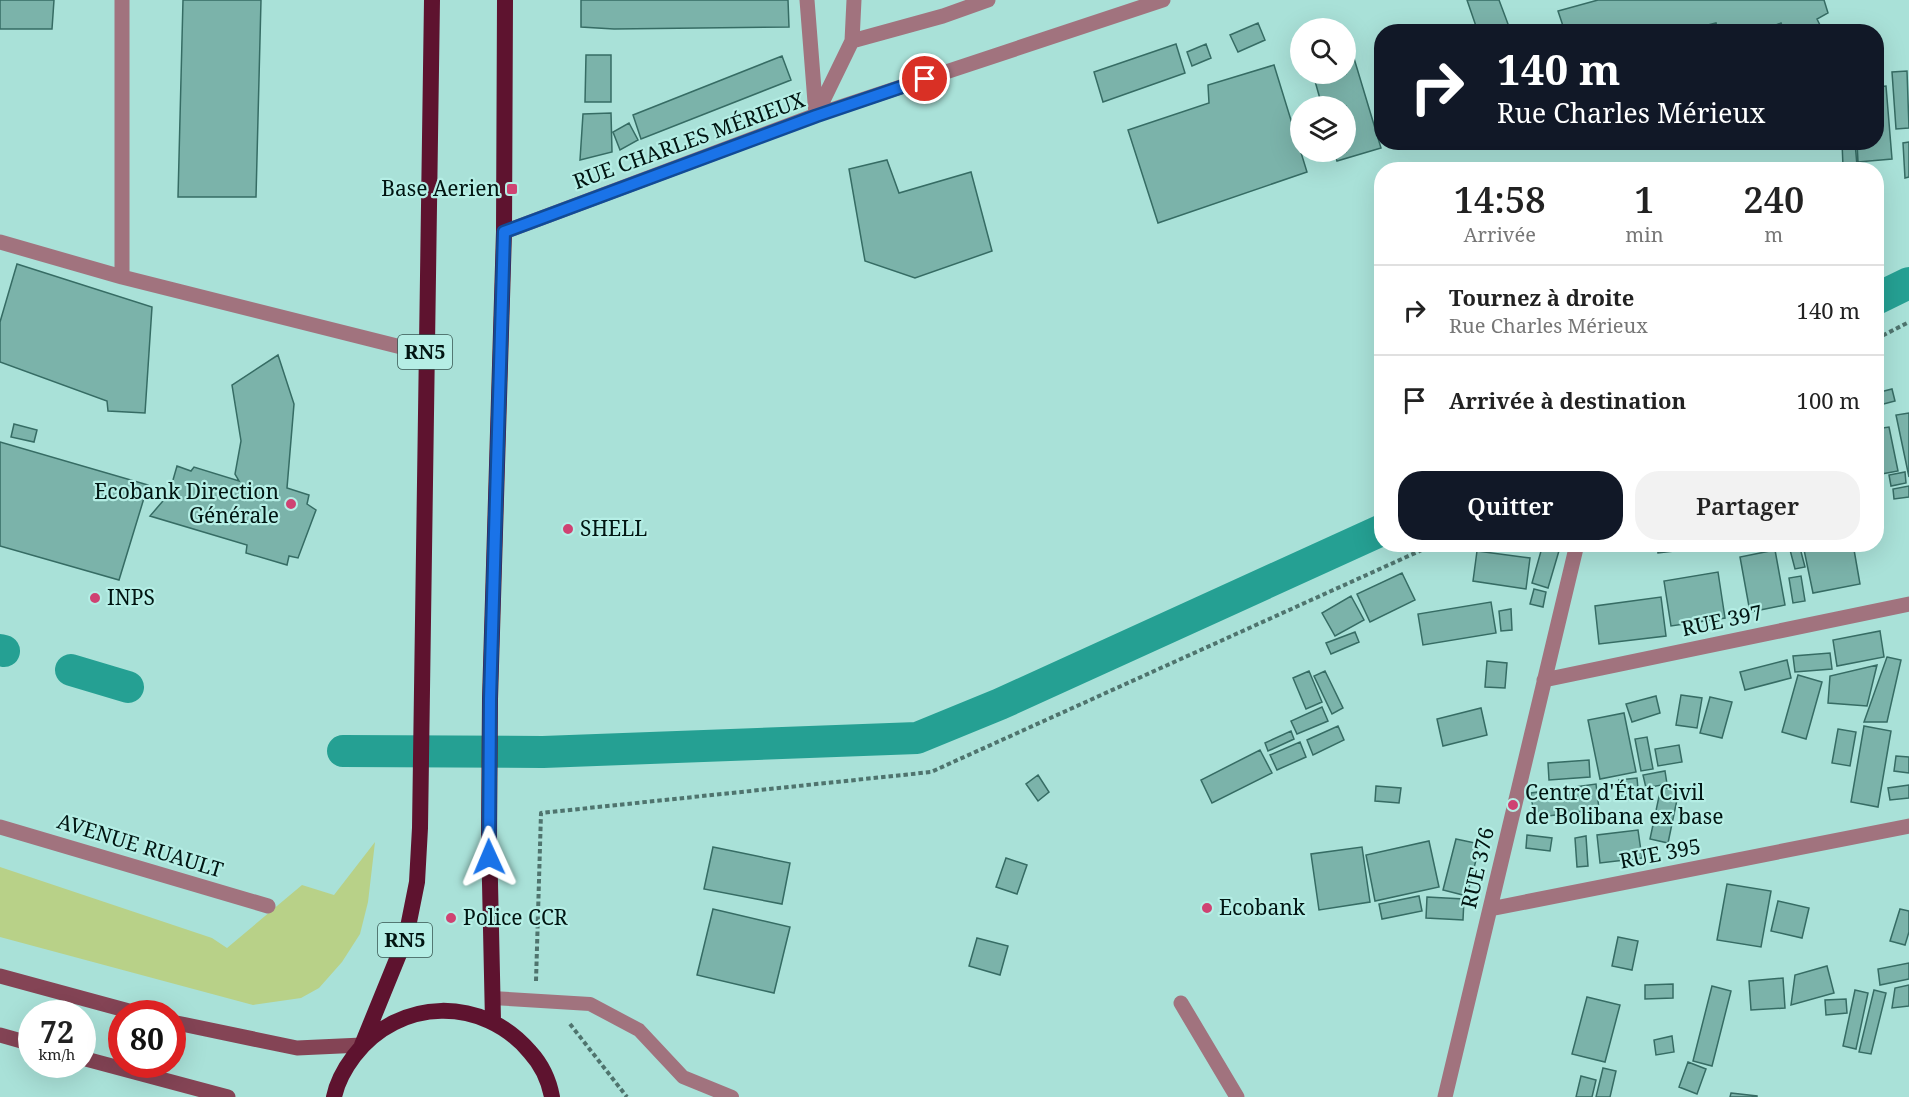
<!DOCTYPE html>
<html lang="fr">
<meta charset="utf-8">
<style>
:root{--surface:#fff;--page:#f2f2f2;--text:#222;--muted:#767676;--line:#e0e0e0;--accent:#111827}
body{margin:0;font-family:"Noto Serif",serif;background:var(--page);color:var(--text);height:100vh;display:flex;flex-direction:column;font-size:22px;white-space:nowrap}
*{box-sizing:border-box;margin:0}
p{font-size:20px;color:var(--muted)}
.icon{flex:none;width:33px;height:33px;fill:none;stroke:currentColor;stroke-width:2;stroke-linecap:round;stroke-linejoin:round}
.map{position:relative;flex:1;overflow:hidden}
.details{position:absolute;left:1374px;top:162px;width:510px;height:390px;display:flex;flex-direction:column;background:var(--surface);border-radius:24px;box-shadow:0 6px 24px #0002}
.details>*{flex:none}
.hud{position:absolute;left:1374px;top:24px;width:510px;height:126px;border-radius:24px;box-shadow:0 6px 24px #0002;background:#111827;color:#fff;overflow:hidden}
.tools{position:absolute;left:1290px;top:18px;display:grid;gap:12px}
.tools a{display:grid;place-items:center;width:66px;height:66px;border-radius:50%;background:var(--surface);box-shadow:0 6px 24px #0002;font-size:30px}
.speed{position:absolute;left:18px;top:1000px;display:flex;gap:12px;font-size:30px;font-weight:700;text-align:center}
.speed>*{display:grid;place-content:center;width:78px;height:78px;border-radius:50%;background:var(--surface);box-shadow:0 6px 24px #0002;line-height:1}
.speed small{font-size:15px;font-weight:400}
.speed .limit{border:9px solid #d22;background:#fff;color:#111}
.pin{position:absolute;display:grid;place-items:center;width:51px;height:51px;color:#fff;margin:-26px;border:3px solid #fff;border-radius:50%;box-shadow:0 2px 6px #0007}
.me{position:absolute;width:66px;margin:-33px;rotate:359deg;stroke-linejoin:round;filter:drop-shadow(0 0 4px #0008)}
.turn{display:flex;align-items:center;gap:21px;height:126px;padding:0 24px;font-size:27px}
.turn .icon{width:78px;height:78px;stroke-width:2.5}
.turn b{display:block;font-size:42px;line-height:51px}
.eta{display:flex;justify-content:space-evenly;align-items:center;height:102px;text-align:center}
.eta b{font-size:36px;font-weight:600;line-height:42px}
.cta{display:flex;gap:12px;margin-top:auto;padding:12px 24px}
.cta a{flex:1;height:69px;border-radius:24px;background:var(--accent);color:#fff;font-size:24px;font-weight:600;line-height:69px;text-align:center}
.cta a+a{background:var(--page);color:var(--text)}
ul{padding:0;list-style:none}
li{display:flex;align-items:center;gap:18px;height:90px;padding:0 24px;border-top:2px solid var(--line)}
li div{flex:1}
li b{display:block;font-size:22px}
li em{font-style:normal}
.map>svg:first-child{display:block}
.green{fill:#b8d188}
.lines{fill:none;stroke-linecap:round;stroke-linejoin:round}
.canal{stroke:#25a093;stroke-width:32}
.building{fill:#7bb3aa;stroke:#366c64;stroke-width:1.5}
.path{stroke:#4f746e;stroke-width:4;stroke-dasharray:4.5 3;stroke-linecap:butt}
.service{stroke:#a1737e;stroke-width:14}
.minor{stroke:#a1737e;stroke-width:15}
.secondary{stroke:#844455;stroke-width:15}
.trunk{stroke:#5e132f;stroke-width:16}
.route-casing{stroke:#114b97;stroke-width:15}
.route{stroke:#1a73e8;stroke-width:10}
.poi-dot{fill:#cf4272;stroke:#b5eee5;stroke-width:2}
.labels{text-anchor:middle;stroke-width:4.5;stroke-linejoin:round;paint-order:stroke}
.shield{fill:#b5eee5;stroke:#375651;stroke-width:1.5}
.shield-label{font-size:20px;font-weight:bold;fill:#011512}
.street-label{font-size:21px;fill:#011512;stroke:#b5eee5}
.poi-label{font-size:21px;fill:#011512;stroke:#b5eee5;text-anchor:start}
</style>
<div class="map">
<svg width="1909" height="1097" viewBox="0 0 1909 1097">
<rect width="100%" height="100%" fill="#a9e1d8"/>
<path class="green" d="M 375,842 L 368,902 L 360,934 L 342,962 L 319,988 L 301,998 L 253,1005 L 0,937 L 0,867 L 212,938 L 227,948 L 302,885 L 334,895 Z"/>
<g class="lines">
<path class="canal" d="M 1876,299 L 1909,283
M 0,650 L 4,651
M 71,670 L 128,687
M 343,751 L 543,752 L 917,738 L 1000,704 L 1382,530"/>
</g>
<path class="building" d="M 0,0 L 54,0 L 52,29 L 0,29 Z
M 183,0 L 261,0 L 256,197 L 178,197 Z
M 581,0 L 788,0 L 789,27 L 614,29 L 581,27 Z
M 1467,0 L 1499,0 L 1508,24 L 1488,32 L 1478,32 Z
M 1598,0 L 1824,0 L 1828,13 L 1817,19 L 1822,29 L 1813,32 L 1798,32 L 1796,26 L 1783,28 L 1781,23 L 1759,32 L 1718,32 L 1716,23 L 1696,28 L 1697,32 L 1565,32 L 1558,11 Z
M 1258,23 L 1265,40 L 1238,52 L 1230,35 Z
M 1176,44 L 1185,73 L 1103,102 L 1094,72 Z
M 1206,44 L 1211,58 L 1192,66 L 1187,52 Z
M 586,55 L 611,55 L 611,102 L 585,102 Z
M 1353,55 L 1381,148 L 1337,161 L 1334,152 L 1346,152 L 1346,106 L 1322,106 L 1313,74 L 1346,74 L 1346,57 Z
M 782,56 L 791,80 L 641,139 L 633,115 Z
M 1274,65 L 1307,172 L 1158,223 L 1128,130 L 1209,103 L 1208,85 Z
M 1907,71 L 1909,128 L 1896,129 L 1892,72 Z
M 1886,86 L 1892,159 L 1858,162 L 1857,142 L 1876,142 L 1876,87 Z
M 611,113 L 612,152 L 580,160 L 583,114 Z
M 629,123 L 638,140 L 620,150 L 613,132 Z
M 1842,142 L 1855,142 L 1857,166 L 1843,167 Z
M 1909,142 L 1909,177 L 1905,178 L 1903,143 Z
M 887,160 L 899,193 L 971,172 L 992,251 L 915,278 L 865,261 L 849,169 Z
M 17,264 L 152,307 L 145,413 L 108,411 L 107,401 L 0,362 L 0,322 Z
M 278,355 L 294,404 L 287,488 L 309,495 L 307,504 L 316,510 L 298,558 L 289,556 L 287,565 L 246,553 L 247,545 L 150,516 L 169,494 L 177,466 L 191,471 L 194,467 L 239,481 L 235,474 L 241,441 L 232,385 Z
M 1892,389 L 1895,401 L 1876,406 L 1876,393 Z
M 1909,413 L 1909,477 L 1896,415 Z
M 14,424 L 37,430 L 34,442 L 11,437 Z
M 1889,427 L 1898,471 L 1876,475 L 1876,429 Z
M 0,442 L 148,485 L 119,580 L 0,546 Z
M 1905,472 L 1906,483 L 1891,486 L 1889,475 Z
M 1909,486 L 1909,497 L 1894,499 L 1893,489 Z
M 1543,544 L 1561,544 L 1548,588 L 1532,583 Z
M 1657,544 L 1725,544 L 1725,545 L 1658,553 Z
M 1799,544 L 1805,567 L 1795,569 L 1789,546 Z
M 1853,544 L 1860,584 L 1813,593 L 1803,545 Z
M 1775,550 L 1785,605 L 1750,612 L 1740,557 Z
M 1477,551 L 1530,558 L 1526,589 L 1473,581 Z
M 1718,572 L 1725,618 L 1671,626 L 1664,581 Z
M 1402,573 L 1415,600 L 1370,622 L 1357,594 Z
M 1801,576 L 1805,601 L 1793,603 L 1789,578 Z
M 1534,589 L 1546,592 L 1543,607 L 1530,604 Z
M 1351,596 L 1364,620 L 1335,636 L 1322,613 Z
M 1661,597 L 1666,636 L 1599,644 L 1595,606 Z
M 1491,602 L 1496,633 L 1423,645 L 1418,614 Z
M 1511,609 L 1512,630 L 1501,631 L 1499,611 Z
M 1880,631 L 1884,657 L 1837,666 L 1833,640 Z
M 1355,632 L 1359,642 L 1331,654 L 1326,643 Z
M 1830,653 L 1832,669 L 1795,672 L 1793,656 Z
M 1887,657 L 1901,660 L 1887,722 L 1864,722 Z
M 1787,660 L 1791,678 L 1745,690 L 1740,672 Z
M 1487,661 L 1507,663 L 1505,688 L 1485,687 Z
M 1877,665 L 1867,706 L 1828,703 L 1830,676 Z
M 1309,671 L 1322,702 L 1306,709 L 1293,678 Z
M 1325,671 L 1343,708 L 1332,714 L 1314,676 Z
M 1798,675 L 1822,682 L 1806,739 L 1782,732 Z
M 1681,695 L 1702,698 L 1697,728 L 1676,725 Z
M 1656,696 L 1660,713 L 1632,722 L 1626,704 Z
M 1710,697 L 1732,702 L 1722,738 L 1700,733 Z
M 1322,707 L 1328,721 L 1297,734 L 1291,721 Z
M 1481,708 L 1487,735 L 1443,746 L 1437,719 Z
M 1624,713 L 1636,772 L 1600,779 L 1588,720 Z
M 1338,726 L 1344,740 L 1313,755 L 1307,740 Z
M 1864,726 L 1891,731 L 1878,807 L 1851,802 Z
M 1838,729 L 1856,732 L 1850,766 L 1832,763 Z
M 1291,731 L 1294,739 L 1268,751 L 1265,743 Z
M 1647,737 L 1653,769 L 1641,771 L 1635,739 Z
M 1300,742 L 1306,757 L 1277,770 L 1270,755 Z
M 1679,745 L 1682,762 L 1658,766 L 1655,749 Z
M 1260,750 L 1272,773 L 1212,803 L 1201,780 Z
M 1896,756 L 1909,757 L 1909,773 L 1894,771 Z
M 1589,760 L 1590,777 L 1549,780 L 1548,763 Z
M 1665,771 L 1667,784 L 1646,788 L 1643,775 Z
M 1038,775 L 1049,792 L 1038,801 L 1026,784 Z
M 1637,778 L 1639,799 L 1622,801 L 1619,780 Z
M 1596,784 L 1599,809 L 1534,818 L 1531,793 Z
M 1909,785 L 1909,798 L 1890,800 L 1888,788 Z
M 1376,786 L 1401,788 L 1399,803 L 1375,801 Z
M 1661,787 L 1679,790 L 1668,843 L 1650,839 Z
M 1638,830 L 1642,858 L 1600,863 L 1597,835 Z
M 1527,835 L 1552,838 L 1550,851 L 1526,848 Z
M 1586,836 L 1588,866 L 1577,867 L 1575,838 Z
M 1456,839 L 1480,844 L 1467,896 L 1443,890 Z
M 1429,841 L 1439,887 L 1375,901 L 1366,855 Z
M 713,847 L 790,863 L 782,904 L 704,889 Z
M 1362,847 L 1370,902 L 1319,910 L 1311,854 Z
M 1006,858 L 1027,865 L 1017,894 L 996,887 Z
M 1727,884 L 1771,891 L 1761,947 L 1717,940 Z
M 1419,896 L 1422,911 L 1382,919 L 1379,904 Z
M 1427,897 L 1464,899 L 1463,920 L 1426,918 Z
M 1778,901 L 1809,908 L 1802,938 L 1771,931 Z
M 713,909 L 790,927 L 774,993 L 697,975 Z
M 1900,909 L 1909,911 L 1909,932 L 1905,945 L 1890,941 Z
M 1618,937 L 1638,941 L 1632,970 L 1612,966 Z
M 977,938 L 1008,946 L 1000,975 L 969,966 Z
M 1909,963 L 1909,979 L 1880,985 L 1878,969 Z
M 1827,966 L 1834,993 L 1791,1005 L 1795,975 Z
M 1783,978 L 1785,1008 L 1751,1010 L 1749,981 Z
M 1673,984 L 1673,998 L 1645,999 L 1645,985 Z
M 1909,985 L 1909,1006 L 1892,1008 L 1895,988 Z
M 1712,986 L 1731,991 L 1712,1066 L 1693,1061 Z
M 1855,990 L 1868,993 L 1856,1049 L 1843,1046 Z
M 1874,990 L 1886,993 L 1871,1054 L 1859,1052 Z
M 1587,997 L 1620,1005 L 1605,1062 L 1572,1054 Z
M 1846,999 L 1847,1013 L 1826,1015 L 1825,1000 Z
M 1672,1036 L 1674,1052 L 1656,1055 L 1654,1040 Z
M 1688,1062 L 1706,1069 L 1697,1094 L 1679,1087 Z
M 1603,1068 L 1616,1071 L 1610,1097 L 1596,1097 Z
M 1581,1076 L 1596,1080 L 1592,1097 L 1576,1097 Z
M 1731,1093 L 1757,1096 L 1757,1097 L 1730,1097 Z"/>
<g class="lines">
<path class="path" d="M 1876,339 L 1909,322
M 536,981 L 541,813 L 931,772 L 1435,544
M 570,1024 L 627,1097"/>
<path class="service" d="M 492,998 L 590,1004 L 639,1030 L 683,1077 L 732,1097"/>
<path class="minor" d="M 122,0 L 122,277
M 807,0 L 816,115
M 852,41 L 854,0
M 816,115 L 852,41 L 943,16 L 988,0
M 504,232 L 816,115 L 1163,0
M 0,242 L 122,277 L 425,353
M 1544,680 L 1909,604
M 0,827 L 268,906
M 1490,909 L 1909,826
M 1181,1003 L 1237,1097
M 1445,1097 L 1577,544"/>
<path class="secondary" d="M 0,976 L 140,1014
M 172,1022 L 297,1048 L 362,1045
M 0,1035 L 32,1044
M 82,1058 L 228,1097"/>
<path class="trunk" d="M 493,1021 L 489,837 L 490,699 L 504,232 L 505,0
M 362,1045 L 406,937 L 417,882 L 420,828 L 432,0
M 334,1097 C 337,1082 345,1068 354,1056 C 399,997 483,996 530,1052 C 541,1064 549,1081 552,1097"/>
</g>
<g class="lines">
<defs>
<path id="route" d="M 489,857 L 490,699 L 504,232 L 816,116 L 925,79"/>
</defs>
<use href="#route" class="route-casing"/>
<use href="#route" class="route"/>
</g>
<g class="poi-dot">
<rect x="506" y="183" width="12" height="12" rx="3"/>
<circle cx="291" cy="504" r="6"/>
<circle cx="568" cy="529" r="6"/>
<circle cx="95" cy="598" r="6"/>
<circle cx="1513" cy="805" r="6"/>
<circle cx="1207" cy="908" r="6"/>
<circle cx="451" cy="918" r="6"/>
</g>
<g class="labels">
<g class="shield">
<rect x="398" y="335" width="54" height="34" rx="4.5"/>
<rect x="378" y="923" width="54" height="34" rx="4.5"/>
</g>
<g class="shield-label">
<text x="425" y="359">RN5</text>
<text x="405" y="947">RN5</text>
</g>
<g class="street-label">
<text transform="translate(689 141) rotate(-20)" y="7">RUE CHARLES MÉRIEUX</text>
<text transform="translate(1722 621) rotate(-12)" y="7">RUE 397</text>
<text transform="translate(140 846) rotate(17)" y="7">AVENUE RUAULT</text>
<text transform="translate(1660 854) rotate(-11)" y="7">RUE 395</text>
<text transform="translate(1478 868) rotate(-77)" y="7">RUE 376</text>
</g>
<g class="poi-label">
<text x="500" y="196" text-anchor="end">Base Aerien</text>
<text x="279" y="499" text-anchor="end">Ecobank Direction<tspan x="279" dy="24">Générale</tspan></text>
<text x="580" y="536">SHELL</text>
<text x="107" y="605">INPS</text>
<text x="1525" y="800">Centre d'État Civil<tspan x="1525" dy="24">de Bolibana ex base</tspan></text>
<text x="1219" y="915">Ecobank</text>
<text x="463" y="925">Police CCR</text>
</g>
</g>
</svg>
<div class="tools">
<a><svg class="icon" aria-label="search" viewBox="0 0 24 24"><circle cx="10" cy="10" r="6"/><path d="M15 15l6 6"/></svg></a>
<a><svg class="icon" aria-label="layers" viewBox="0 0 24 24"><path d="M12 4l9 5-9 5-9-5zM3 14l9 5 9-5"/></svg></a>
</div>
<div class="speed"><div>72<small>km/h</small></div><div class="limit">80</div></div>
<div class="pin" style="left:925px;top:79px;background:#d93025"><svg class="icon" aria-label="arrive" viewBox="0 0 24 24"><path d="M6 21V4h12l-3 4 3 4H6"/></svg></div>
<svg class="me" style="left:489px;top:857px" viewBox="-20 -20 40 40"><path d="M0-17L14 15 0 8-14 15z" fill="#1a73e8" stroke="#fff" stroke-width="4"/></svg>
<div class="hud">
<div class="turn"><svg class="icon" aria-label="right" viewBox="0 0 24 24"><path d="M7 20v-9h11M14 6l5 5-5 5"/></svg><div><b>140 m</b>Rue Charles Mérieux</div></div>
</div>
<section class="details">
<div class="eta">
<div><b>14:58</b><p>Arrivée</p></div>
<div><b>1</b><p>min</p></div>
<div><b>240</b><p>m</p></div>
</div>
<ul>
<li><svg class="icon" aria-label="right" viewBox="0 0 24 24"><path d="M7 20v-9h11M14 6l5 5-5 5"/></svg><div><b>Tournez à droite</b><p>Rue Charles Mérieux</p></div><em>140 m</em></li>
<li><svg class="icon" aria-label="arrive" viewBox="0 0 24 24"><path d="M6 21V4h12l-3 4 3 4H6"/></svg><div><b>Arrivée à destination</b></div><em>100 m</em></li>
</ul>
<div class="cta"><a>Quitter</a><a>Partager</a></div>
</section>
</div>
